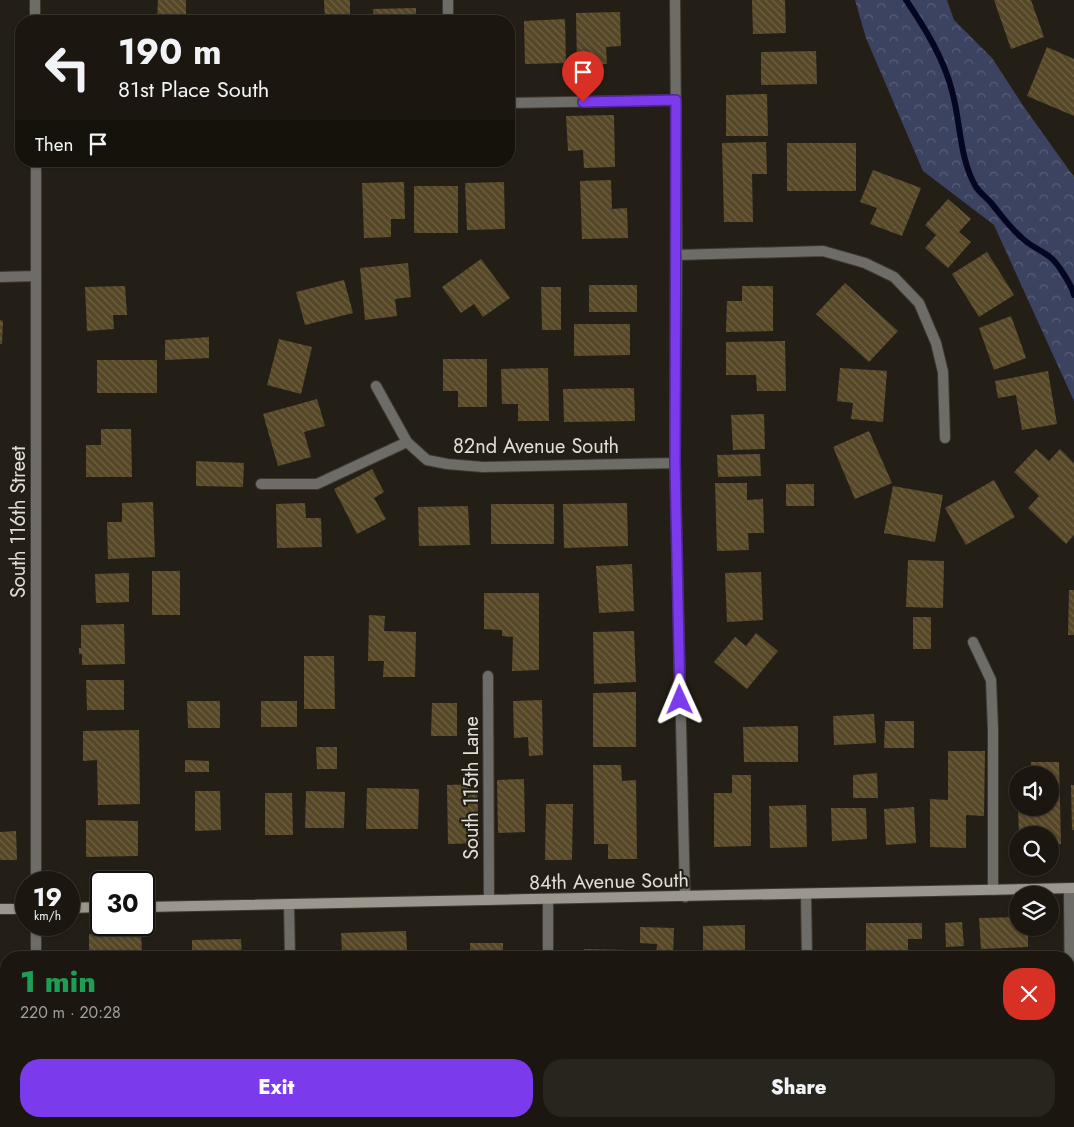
<!DOCTYPE html>
<meta charset="utf-8">
<style>
:root{--surface:#1b1710;--page:#28241e;--text:#f1f3f6;--muted:#a09f9f;--line:#393630;--accent:#7c3aed}
body{margin:0;font-family:Jost,sans-serif;background:var(--page);color:var(--text);height:100vh;display:flex;flex-direction:column;font-size:19px;white-space:nowrap}
*{box-sizing:border-box;margin:0}
p{font-size:16px;color:var(--muted)}
.icon{flex:none;width:28px;height:28px;fill:none;stroke:currentColor;stroke-width:2;stroke-linecap:round;stroke-linejoin:round}
.map{position:relative;flex:1;overflow:hidden}
.drawer{position:absolute;left:0px;top:951px;width:1075px;height:176px;display:flex;flex-direction:column;background:var(--surface);border-radius:20px 20px 0 0;box-shadow:0 1px 4px #0004,0 0 0 1px var(--line)}
.drawer>*{flex:none}
.top-card{position:absolute;left:15px;top:15px;width:500px;height:152px;border-radius:20px;box-shadow:0 1px 4px #0004,0 0 0 1px var(--line);background:#1b1710;color:var(--text);overflow:hidden}
.buttons{position:absolute;left:1009px;top:766px;display:grid;gap:10px}
.buttons a{display:grid;place-items:center;width:50px;height:50px;border-radius:50%;background:var(--surface);box-shadow:0 1px 4px #0004,0 0 0 1px var(--line);font-size:25px}
.speed{position:absolute;left:15px;top:871px;display:flex;gap:10px;font-size:25px;font-weight:700;text-align:center}
.speed>*{display:grid;place-content:center;width:65px;height:65px;border-radius:50%;background:var(--surface);box-shadow:0 1px 4px #0004,0 0 0 1px var(--line);line-height:1}
.speed small{font-size:12px;font-weight:400}
.speed .limit{border:2px solid #111;border-radius:8px;background:#fff;color:#111}
.pin{position:absolute;display:grid;place-items:center;width:42px;height:42px;color:#fff;margin:-51px -21px;border-radius:50% 50% 50% 0;rotate:-45deg;box-shadow:0 0 5px #0007}
.pin .icon{rotate:45deg}
.me{position:absolute;width:55px;margin:-28px;rotate:359deg;stroke-linejoin:round;filter:drop-shadow(0 0 4px #0008)}
.turn{display:flex;align-items:center;gap:18px;height:105px;padding:0 20px;font-size:22px}
.turn .icon{width:65px;height:65px;stroke-width:2.5}
.turn b{display:block;font-size:35px;line-height:42px}
.then{display:flex;align-items:center;height:48px;padding:0 20px;background:#0003;gap:10px;font-size:19px}
.round{display:grid;place-items:center;flex:none;width:52px;height:52px;border-radius:20px;background:var(--page)}
.headline{display:flex;align-items:center;justify-content:space-between;height:85px;padding:0 20px}
h1{font-size:30px;font-weight:800;line-height:38px;color:#1e9e55}
.primary-button{display:flex;gap:10px;margin-top:auto;padding:10px 20px}
.primary-button a{flex:1;height:58px;border-radius:20px;background:var(--accent);color:#fff;font-size:20px;font-weight:800;line-height:58px;text-align:center}
.primary-button a+a{background:var(--page);color:var(--text)}
.map>svg:first-child{display:block}
.forest{fill:url(#forest-crowns)}
.lines{fill:none;stroke-linecap:round;stroke-linejoin:round}
.stream{stroke:#050720;stroke-width:6}
.building{fill:url(#building-back-hatch)}
.lane-casing{stroke:#3e3a31;stroke-width:12}
.street-casing{stroke:#3e3a31;stroke-width:12}
.secondary-casing{stroke:#3e3a31;stroke-width:12}
.lane{stroke:#6e6c66;stroke-width:10}
.street{stroke:#6e6c66;stroke-width:10}
.secondary{stroke:#9b978f;stroke-width:10}
.route-casing{stroke:#51269a;stroke-width:12}
.route{stroke:#7c3aed;stroke-width:9}
.labels{text-anchor:middle;stroke-width:4.5;stroke-linejoin:round;paint-order:stroke}
.street-label{font-size:20px;fill:#e1ded7;stroke:#241f16}
</style>
<div class="map">
<svg width="1074" height="1127" viewBox="0 0 1074 1127">
<defs>
<pattern id="forest-crowns" width="20" height="18" patternUnits="userSpaceOnUse" patternTransform="scale(1.25)"><rect width="20" height="18" fill="#3c4361"/><path d="M2 6a3 3 0 1 1 6 0M12 15a3 3 0 1 1 6 0" fill="none" stroke="#585e77"/></pattern>
<pattern id="building-back-hatch" width="6" height="6" patternUnits="userSpaceOnUse" patternTransform="scale(1.25)"><rect width="6" height="6" fill="#564727"/><path d="M-1 5l2 2M0 0l6 6M5-1l2 2" fill="none" stroke="#6e6146"/></pattern>
</defs>
<rect width="100%" height="100%" fill="#241f16"/>
<path class="forest" d="M 855,0 L 947,0 L 954,20 L 992,58 L 1024,107 L 1074,177 L 1074,401 L 994,225 L 923,171 L 866,38 Z"/>
<g class="lines">
<path class="stream" d="M 906,0 C 925,28 944,59 952,91 C 961,123 959,158 976,187 C 980,193 987,198 992,204 C 1001,215 1010,228 1022,238 C 1030,246 1041,250 1050,257 C 1058,263 1072,286 1074,295"/>
</g>
<path class="building" d="M 158,0 L 186,0 L 186,20 L 157,19 Z
M 324,0 L 350,0 L 350,19 L 325,20 Z
M 752,0 L 785,0 L 786,33 L 753,34 Z
M 994,0 L 1031,0 L 1044,37 L 1011,49 Z
M 416,8 L 416,21 L 374,21 L 373,9 Z
M 620,12 L 621,46 L 606,47 L 607,64 L 577,65 L 576,13 Z
M 290,18 L 320,18 L 320,21 L 290,21 Z
M 565,19 L 566,63 L 525,64 L 524,21 Z
M 509,36 L 513,36 L 514,67 L 509,67 Z
M 1047,47 L 1074,59 L 1074,116 L 1027,96 Z
M 816,51 L 817,84 L 761,85 L 761,52 Z
M 767,94 L 768,136 L 726,136 L 726,95 Z
M 614,115 L 615,167 L 584,168 L 583,150 L 568,151 L 566,116 Z
M 766,142 L 767,174 L 752,174 L 753,222 L 724,222 L 722,143 Z
M 787,143 L 856,143 L 856,191 L 787,191 Z
M 873,170 L 921,188 L 902,236 L 870,224 L 877,208 L 860,202 Z
M 611,180 L 612,209 L 627,208 L 628,238 L 582,239 L 580,181 Z
M 404,182 L 405,219 L 391,219 L 391,237 L 364,238 L 362,183 Z
M 504,182 L 505,229 L 467,230 L 465,183 Z
M 414,186 L 458,186 L 458,233 L 414,233 Z
M 948,199 L 971,219 L 959,232 L 971,242 L 948,268 L 925,248 L 936,235 L 925,225 Z
M 987,252 L 1014,295 L 979,317 L 952,274 Z
M 481,259 L 510,298 L 483,317 L 474,304 L 461,313 L 442,287 Z
M 408,263 L 411,297 L 395,299 L 397,316 L 365,320 L 360,268 Z
M 344,280 L 353,313 L 305,325 L 296,292 Z
M 845,283 L 898,331 L 869,362 L 816,314 Z
M 589,285 L 637,285 L 637,312 L 589,312 Z
M 125,286 L 127,315 L 113,315 L 114,329 L 87,331 L 85,287 Z
M 742,286 L 773,286 L 773,331 L 726,332 L 727,301 L 742,301 Z
M 541,287 L 561,287 L 561,330 L 542,330 Z
M 1011,316 L 1026,358 L 994,370 L 979,328 Z
M 0,320 L 3,321 L 2,344 L 0,344 Z
M 574,324 L 630,324 L 630,355 L 574,356 Z
M 209,337 L 209,358 L 165,360 L 165,340 Z
M 279,339 L 312,347 L 301,394 L 267,385 Z
M 785,341 L 786,391 L 757,391 L 756,375 L 726,375 L 726,342 Z
M 443,359 L 487,359 L 487,407 L 458,407 L 458,391 L 443,391 Z
M 97,360 L 157,360 L 157,393 L 97,393 Z
M 548,368 L 549,421 L 518,421 L 518,404 L 502,404 L 501,369 Z
M 840,368 L 887,371 L 883,422 L 851,419 L 853,403 L 837,401 Z
M 1048,371 L 1057,424 L 1022,430 L 1016,395 L 998,398 L 995,381 Z
M 634,388 L 635,421 L 564,422 L 563,389 Z
M 317,399 L 325,426 L 304,432 L 311,457 L 278,466 L 263,414 Z
M 764,414 L 765,449 L 733,450 L 731,415 Z
M 101,429 L 131,429 L 132,477 L 86,477 L 86,445 L 101,445 Z
M 869,431 L 892,483 L 855,499 L 833,447 Z
M 1036,449 L 1049,461 L 1060,449 L 1074,463 L 1074,535 L 1066,544 L 1028,508 L 1039,496 L 1014,472 Z
M 760,454 L 761,476 L 718,477 L 717,455 Z
M 196,461 L 244,463 L 243,487 L 196,486 Z
M 372,469 L 384,492 L 374,498 L 386,519 L 357,534 L 334,489 Z
M 994,480 L 1015,517 L 966,545 L 945,508 Z
M 715,483 L 747,483 L 747,500 L 763,499 L 764,533 L 748,533 L 749,550 L 717,551 Z
M 786,484 L 814,484 L 814,506 L 786,506 Z
M 893,486 L 943,495 L 935,542 L 884,533 Z
M 153,502 L 155,557 L 108,559 L 107,522 L 122,522 L 122,503 Z
M 305,503 L 306,518 L 321,518 L 322,547 L 277,548 L 276,504 Z
M 627,503 L 628,546 L 564,548 L 563,504 Z
M 491,504 L 554,504 L 554,544 L 491,544 Z
M 468,506 L 470,545 L 419,546 L 418,507 Z
M 908,560 L 944,561 L 943,608 L 906,607 Z
M 632,564 L 634,611 L 599,613 L 596,566 Z
M 152,571 L 180,571 L 180,615 L 152,615 Z
M 761,572 L 763,620 L 727,622 L 725,573 Z
M 129,573 L 129,602 L 96,603 L 95,574 Z
M 1069,590 L 1074,590 L 1074,635 L 1068,635 Z
M 484,593 L 539,593 L 539,670 L 512,671 L 513,637 L 502,636 L 502,630 L 484,629 Z
M 369,615 L 385,616 L 384,631 L 416,632 L 415,677 L 383,677 L 384,661 L 368,661 Z
M 913,617 L 931,617 L 931,649 L 913,649 Z
M 124,624 L 125,664 L 82,665 L 82,654 L 79,654 L 79,648 L 81,648 L 81,625 Z
M 634,631 L 636,682 L 594,684 L 593,632 Z
M 756,633 L 778,651 L 747,689 L 714,662 L 735,637 L 746,646 Z
M 304,656 L 334,656 L 335,709 L 304,709 Z
M 86,680 L 124,680 L 124,710 L 87,710 Z
M 636,692 L 636,747 L 593,747 L 593,693 Z
M 542,700 L 543,755 L 529,756 L 528,737 L 514,738 L 513,701 Z
M 187,701 L 220,701 L 220,728 L 188,728 Z
M 261,701 L 297,701 L 297,727 L 261,727 Z
M 432,703 L 457,703 L 457,736 L 431,736 Z
M 874,714 L 876,743 L 834,745 L 833,716 Z
M 885,721 L 914,721 L 914,748 L 884,748 Z
M 798,726 L 798,762 L 744,762 L 743,727 Z
M 139,730 L 140,804 L 98,805 L 97,760 L 83,761 L 83,731 Z
M 316,747 L 337,747 L 337,769 L 317,769 Z
M 948,751 L 985,751 L 984,816 L 966,815 L 966,848 L 930,847 L 930,799 L 948,800 Z
M 185,760 L 209,761 L 209,772 L 185,772 Z
M 1031,762 L 1059,762 L 1061,844 L 1050,845 L 1050,835 L 1019,835 L 1018,808 L 1050,808 L 1050,775 L 1031,775 Z
M 593,765 L 621,765 L 622,781 L 636,780 L 637,859 L 608,859 L 608,844 L 594,844 Z
M 877,773 L 878,798 L 853,798 L 853,775 Z
M 732,775 L 751,775 L 751,846 L 714,847 L 714,793 L 732,793 Z
M 524,779 L 525,832 L 498,833 L 497,780 Z
M 477,784 L 479,843 L 448,844 L 447,785 Z
M 1071,785 L 1074,785 L 1074,830 L 1072,830 Z
M 367,788 L 419,789 L 418,829 L 366,829 Z
M 195,791 L 220,791 L 221,830 L 195,831 Z
M 306,791 L 345,792 L 344,828 L 305,828 Z
M 265,793 L 292,793 L 293,835 L 265,835 Z
M 546,804 L 573,804 L 572,860 L 545,860 Z
M 806,805 L 807,847 L 770,848 L 769,806 Z
M 914,807 L 916,843 L 886,845 L 884,809 Z
M 831,808 L 866,808 L 867,839 L 832,841 Z
M 86,820 L 138,821 L 138,856 L 86,857 Z
M 16,831 L 17,860 L 0,860 L 0,832 Z
M 1018,917 L 1018,928 L 1028,928 L 1028,947 L 981,949 L 979,918 Z
M 962,922 L 964,946 L 946,947 L 945,923 Z
M 866,923 L 922,923 L 922,939 L 908,939 L 908,954 L 866,954 Z
M 745,925 L 745,958 L 674,958 L 674,954 L 703,953 L 703,926 Z
M 640,927 L 674,928 L 673,958 L 656,958 L 657,944 L 640,943 Z
M 406,931 L 407,951 L 342,952 L 341,933 Z
M 141,933 L 142,953 L 124,953 L 124,958 L 89,958 L 89,934 Z
M 241,939 L 242,958 L 192,958 L 192,940 Z
M 470,943 L 503,943 L 503,958 L 470,958 Z
M 584,949 L 626,950 L 626,958 L 584,958 Z
M 74,1121 L 119,1121 L 119,1127 L 74,1127 Z
M 211,1121 L 243,1121 L 243,1124 L 211,1124 Z
M 383,1121 L 418,1121 L 418,1124 L 383,1124 Z
M 419,1121 L 442,1121 L 443,1124 L 419,1124 Z
M 463,1121 L 503,1121 L 503,1127 L 463,1127 Z
M 613,1121 L 647,1121 L 648,1127 L 613,1127 Z
M 712,1121 L 751,1121 L 751,1127 L 712,1127 Z
M 966,1121 L 1015,1121 L 1015,1127 L 966,1127 Z
M 859,1122 L 924,1122 L 924,1127 L 859,1127 Z"/>
<g class="lines">
<defs>
<path id="lane" d="M 448,0 L 448,21
M 261,484 L 317,484 L 407,442
M 973,642 L 991,680 L 993,730 L 993,890"/>
<path id="street" d="M 35,0 L 35,21
M 675,0 L 677,255 L 675,463 L 685,897
M 509,103 L 676,100
M 36,161 L 36,882
M 677,255 L 823,251 L 865,263 L 894,277 L 919,303 L 936,343 L 943,372 L 945,438
M 0,277 L 36,276
M 376,386 L 407,442 L 427,460 L 447,464 L 483,467 L 675,463
M 488,676 L 489,900
M 1069,888 L 1071,1127
M 806,894 L 807,958
M 548,899 L 548,958
M 289,905 L 290,958
M 36,958 L 36,925
M 291,1121 L 291,1127
M 550,1121 L 550,1127
M 809,1121 L 809,1127
M 36,1127 L 36,1121"/>
<path id="secondary" d="M 144,907 L 1074,888
M 69,908 L 101,907
M 0,909 L 26,909"/>
</defs>
<use href="#lane" class="lane-casing"/>
<use href="#street" class="street-casing"/>
<use href="#secondary" class="secondary-casing"/>
<use href="#lane" class="lane"/>
<use href="#street" class="street"/>
<use href="#secondary" class="secondary"/>
</g>
<g class="lines">
<defs>
<path id="route" d="M 583,102 L 676,100 L 675,463 L 680,700"/>
</defs>
<use href="#route" class="route-casing"/>
<use href="#route" class="route"/>
</g>
<g class="labels">
<g class="street-label">
<text x="536" y="453">82nd Avenue South</text>
<text transform="translate(18 522) rotate(-90)" y="7">South 116th Street</text>
<text transform="translate(471 788) rotate(-90)" y="7">South 115th Lane</text>
<text transform="translate(609 881) rotate(-1)" y="7">84th Avenue South</text>
</g>
</g>
</svg>
<div class="buttons">
<a><svg class="icon" aria-label="sound" viewBox="0 0 24 24"><path d="M4 9h4l5-4v14l-5-4H4zM17 9q2 3 0 6"/></svg></a>
<a><svg class="icon" aria-label="search" viewBox="0 0 24 24"><circle cx="10" cy="10" r="6"/><path d="M15 15l6 6"/></svg></a>
<a><svg class="icon" aria-label="layers" viewBox="0 0 24 24"><path d="M12 4l9 5-9 5-9-5zM3 14l9 5 9-5"/></svg></a>
</div>
<div class="speed"><div>19<small>km/h</small></div><div class="limit">30</div></div>
<div class="pin" style="left:583px;top:102px;background:#d93025"><svg class="icon" aria-label="arrive" viewBox="0 0 24 24"><path d="M6 21V4h12l-3 4 3 4H6"/></svg></div>
<svg class="me" style="left:680px;top:700px" viewBox="-20 -20 40 40"><path d="M0-17L14 15 0 8-14 15z" fill="#7c3aed" stroke="#fff" stroke-width="4"/></svg>
<div class="top-card">
<div class="turn"><svg class="icon" aria-label="left" viewBox="0 0 24 24"><path d="M17 20v-9H6M10 6l-5 5 5 5"/></svg><div><b>190 m</b>81st Place South</div></div>
<div class="then">Then<svg class="icon" aria-label="arrive" viewBox="0 0 24 24"><path d="M6 21V4h12l-3 4 3 4H6"/></svg></div>
</div>
<section class="drawer">
<div class="headline"><div><h1>1 min</h1><p>220 m · 20:28</p></div><a class="round" style="background:#d93025;color:#fff"><svg class="icon" aria-label="close" viewBox="0 0 24 24"><path d="M6 6l12 12M18 6L6 18"/></svg></a></div>
<div class="primary-button"><a>Exit</a><a>Share</a></div>
</section>
</div>
